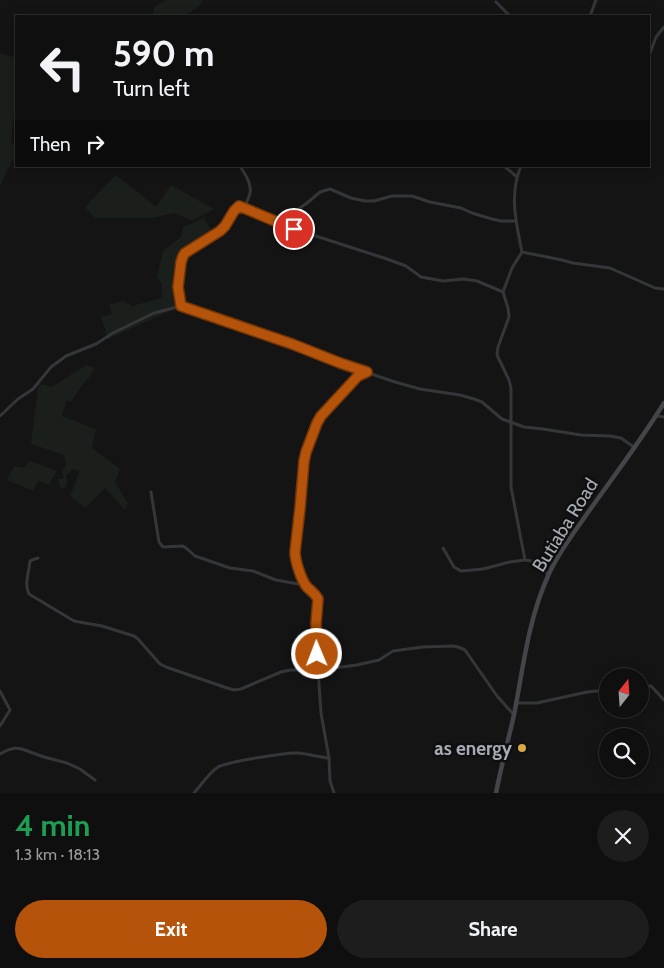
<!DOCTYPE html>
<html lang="en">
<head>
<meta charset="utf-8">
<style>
  :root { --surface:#0f0f10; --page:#1d1d1e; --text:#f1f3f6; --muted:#9b9c9f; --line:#2f2f30; --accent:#b45309 }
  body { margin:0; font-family:Cabin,sans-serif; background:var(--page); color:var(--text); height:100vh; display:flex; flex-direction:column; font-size:19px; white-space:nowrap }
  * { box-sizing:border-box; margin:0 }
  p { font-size:16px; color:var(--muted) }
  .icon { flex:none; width:28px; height:28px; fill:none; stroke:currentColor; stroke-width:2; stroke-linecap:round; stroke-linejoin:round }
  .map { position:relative; height:793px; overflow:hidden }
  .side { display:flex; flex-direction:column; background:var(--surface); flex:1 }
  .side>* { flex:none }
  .hud { position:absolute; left:15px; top:15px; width:635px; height:152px; border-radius:0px; box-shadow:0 2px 12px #0003,0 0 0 1px var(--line); background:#0f0f10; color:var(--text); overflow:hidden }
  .needle { width:32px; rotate:17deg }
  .fabs { position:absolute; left:599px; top:668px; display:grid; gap:10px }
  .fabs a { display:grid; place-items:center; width:50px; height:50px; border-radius:50%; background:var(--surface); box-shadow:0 2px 12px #0003,0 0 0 1px var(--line); font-size:25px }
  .pin { position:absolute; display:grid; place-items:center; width:42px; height:42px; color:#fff; margin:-21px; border:2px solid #fff; border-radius:50%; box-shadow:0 1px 5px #0007 }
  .me { position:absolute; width:55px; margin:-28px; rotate:359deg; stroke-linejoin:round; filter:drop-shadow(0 0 4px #0008) }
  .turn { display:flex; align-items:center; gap:18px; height:105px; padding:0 15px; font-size:22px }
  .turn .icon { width:65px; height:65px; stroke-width:2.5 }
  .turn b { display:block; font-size:35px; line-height:42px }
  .then { display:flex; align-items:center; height:48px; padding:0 15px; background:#0003; gap:10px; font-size:19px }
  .round { display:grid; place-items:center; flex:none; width:52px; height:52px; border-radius:26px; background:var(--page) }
  .headline { display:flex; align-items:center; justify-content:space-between; height:85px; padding:0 15px }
  h1 { font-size:30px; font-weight:800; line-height:38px; color:#1e9e55 }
  .primary-button { display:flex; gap:10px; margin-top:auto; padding:10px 15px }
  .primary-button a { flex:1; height:58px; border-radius:30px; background:var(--accent); color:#fff; font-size:20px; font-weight:800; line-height:58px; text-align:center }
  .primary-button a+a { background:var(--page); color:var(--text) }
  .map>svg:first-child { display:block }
  .green { fill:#1a1f1b }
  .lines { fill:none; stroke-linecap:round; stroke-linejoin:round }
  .street { stroke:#35363a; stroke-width:3 }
  .secondary { stroke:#434549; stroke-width:4.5 }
  .route-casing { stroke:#753606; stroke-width:12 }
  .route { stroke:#b45309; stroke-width:9 }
  .poi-dot { fill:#dba846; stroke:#0f0f10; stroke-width:2 }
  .labels { text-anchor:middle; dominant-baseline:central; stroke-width:5; stroke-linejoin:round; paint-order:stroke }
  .street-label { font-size:19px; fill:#a7abb4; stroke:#0f0f10 }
  .poi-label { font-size:19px; font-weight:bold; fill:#a7abb4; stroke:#0f0f10; text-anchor:end }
</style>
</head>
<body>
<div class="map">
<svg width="664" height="793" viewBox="0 0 664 793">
  <rect width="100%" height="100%" fill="#141415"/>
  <g class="green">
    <path d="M167,0H203L199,6L184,16H153L154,7Z"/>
    <path d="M0,53L16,58V110L14,111L11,143L16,146V153L0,186Z"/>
    <path d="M116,175L156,207L171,185L214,209L192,221L175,213L152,218H95L85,207Z"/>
    <path d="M204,218L216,239L206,245L189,251L182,259L178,282L181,306L108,339L101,317L112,314L109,305L123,301L132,306L161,298L162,284L157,277L163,251L181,237L183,227Z"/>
    <path d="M86,365L95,368L90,376L79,389L71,402L67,400L62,416L96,429L92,448L120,469L115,482L128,504L125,510L105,488L85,508L70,496L80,471L73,469L66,475L67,486L61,489L58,479H64L62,472L66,465L64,455L31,444L38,388L42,384L52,387Z"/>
    <path d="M30,461L57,471L49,484L38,481L33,491L7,480L14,466L24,468Z"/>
  </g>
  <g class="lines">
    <g class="street">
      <path d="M496,2L510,16"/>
      <path d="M590,16L596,0"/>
      <path d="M649,56L656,37L664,27"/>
      <path d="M504,166L517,177"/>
      <path d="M521,166C509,194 516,223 522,252L512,268L503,292L508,308L509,317L498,347L497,355L509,380L511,388V487L525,560C537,561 540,566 548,575"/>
      <path d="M244,208L294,229L387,259L406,266L421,277L443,281L463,279L477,281L503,292"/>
      <path d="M294,229L300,208L307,203L320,192L330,189L351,198L365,201H374L392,196H412L430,202L461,208L472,213L492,219L501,221H516"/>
      <path d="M522,252L562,260L573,263L610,268L655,288L664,289"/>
      <path d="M181,306C180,300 179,295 178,290C176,280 180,261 185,253C196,246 214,237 222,228C229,222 233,213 239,206L244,208C246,203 249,198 250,193C252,184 245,174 240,166"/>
      <path d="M0,416L18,399L33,389L51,367L66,356L96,344L113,333L154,313L181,306L292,344L339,363L395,382L420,389L460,395L474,399L482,402L502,419L524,427L543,429L581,435L610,436L621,438L635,448"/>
      <path d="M657,416L664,417"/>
      <path d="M151,492L159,542L163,547L183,546L186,548L195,556L230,568L253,571L276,580L304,585"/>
      <path d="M443,548L454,567L461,571L483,569L510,562L525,560"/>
      <path d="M38,558L32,560L30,561C29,572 24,585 29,594L74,621L102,626L134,636L138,639L160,664L166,667L227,688L234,690L241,689L281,672L290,670H318L357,665L379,660L393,651L423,647L453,646L458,647L465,650L497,696L514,715"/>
      <path d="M640,687L651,686L664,700"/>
      <path d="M0,691L10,710L0,726"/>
      <path d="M516,703H537L587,692L608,690"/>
      <path d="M0,754L8,750L15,748L22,749L44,757L67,763L80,769L95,780"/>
      <path d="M194,793C201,785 209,773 218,767C227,762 287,752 298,753C308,754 319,757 329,758"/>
      <path d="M334,793L330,781L329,758L321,713L318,670L316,623L318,599L314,593L305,585L295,559V551L300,508L304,461L306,452L317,423L321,416L358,376L366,372"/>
    </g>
    <path class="secondary" d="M496,793C501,767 508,741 514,715C523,669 528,620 548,576C556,557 570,538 582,521C609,482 639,444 664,403"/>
  </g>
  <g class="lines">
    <g class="route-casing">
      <path id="route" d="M294,229L239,206L234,211L225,226L220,231L185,253L183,256L181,262L178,287L181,306L292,344L340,363L367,372L358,376L321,416L317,423L306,452L304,461L300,508L295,552C295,560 301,580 307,587C311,591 315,593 318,599L316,623L317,654"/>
    </g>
    <use href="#route" class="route"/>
  </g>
  <circle class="poi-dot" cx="522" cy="748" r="5"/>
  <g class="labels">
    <g class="street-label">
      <text transform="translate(565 525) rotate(-58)">Butiaba Road</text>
    </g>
    <g class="poi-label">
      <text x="512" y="748">as energy</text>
    </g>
  </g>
</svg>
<div class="fabs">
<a><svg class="needle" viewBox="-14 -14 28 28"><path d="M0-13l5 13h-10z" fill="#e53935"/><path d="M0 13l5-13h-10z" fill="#9b9c9f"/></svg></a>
<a><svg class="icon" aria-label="search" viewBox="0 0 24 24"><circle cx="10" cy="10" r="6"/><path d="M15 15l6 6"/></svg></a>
</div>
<div class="pin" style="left:294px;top:229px;background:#d93025"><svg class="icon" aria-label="arrive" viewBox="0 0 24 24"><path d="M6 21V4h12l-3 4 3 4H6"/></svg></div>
<svg class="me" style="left:317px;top:654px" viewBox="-20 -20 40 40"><circle r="17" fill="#b45309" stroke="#fff" stroke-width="3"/><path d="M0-11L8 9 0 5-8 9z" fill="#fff"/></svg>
<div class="hud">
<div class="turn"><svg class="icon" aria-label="left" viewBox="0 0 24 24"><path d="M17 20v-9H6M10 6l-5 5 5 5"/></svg><div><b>590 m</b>Turn left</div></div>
<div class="then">Then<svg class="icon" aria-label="right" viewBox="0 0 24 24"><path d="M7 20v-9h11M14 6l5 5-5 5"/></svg></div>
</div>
</div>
<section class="side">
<div class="headline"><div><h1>4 min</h1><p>1.3 km · 18:13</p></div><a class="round"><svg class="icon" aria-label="close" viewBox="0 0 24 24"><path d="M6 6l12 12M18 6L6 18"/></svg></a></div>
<div class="primary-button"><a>Exit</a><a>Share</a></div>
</section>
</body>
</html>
